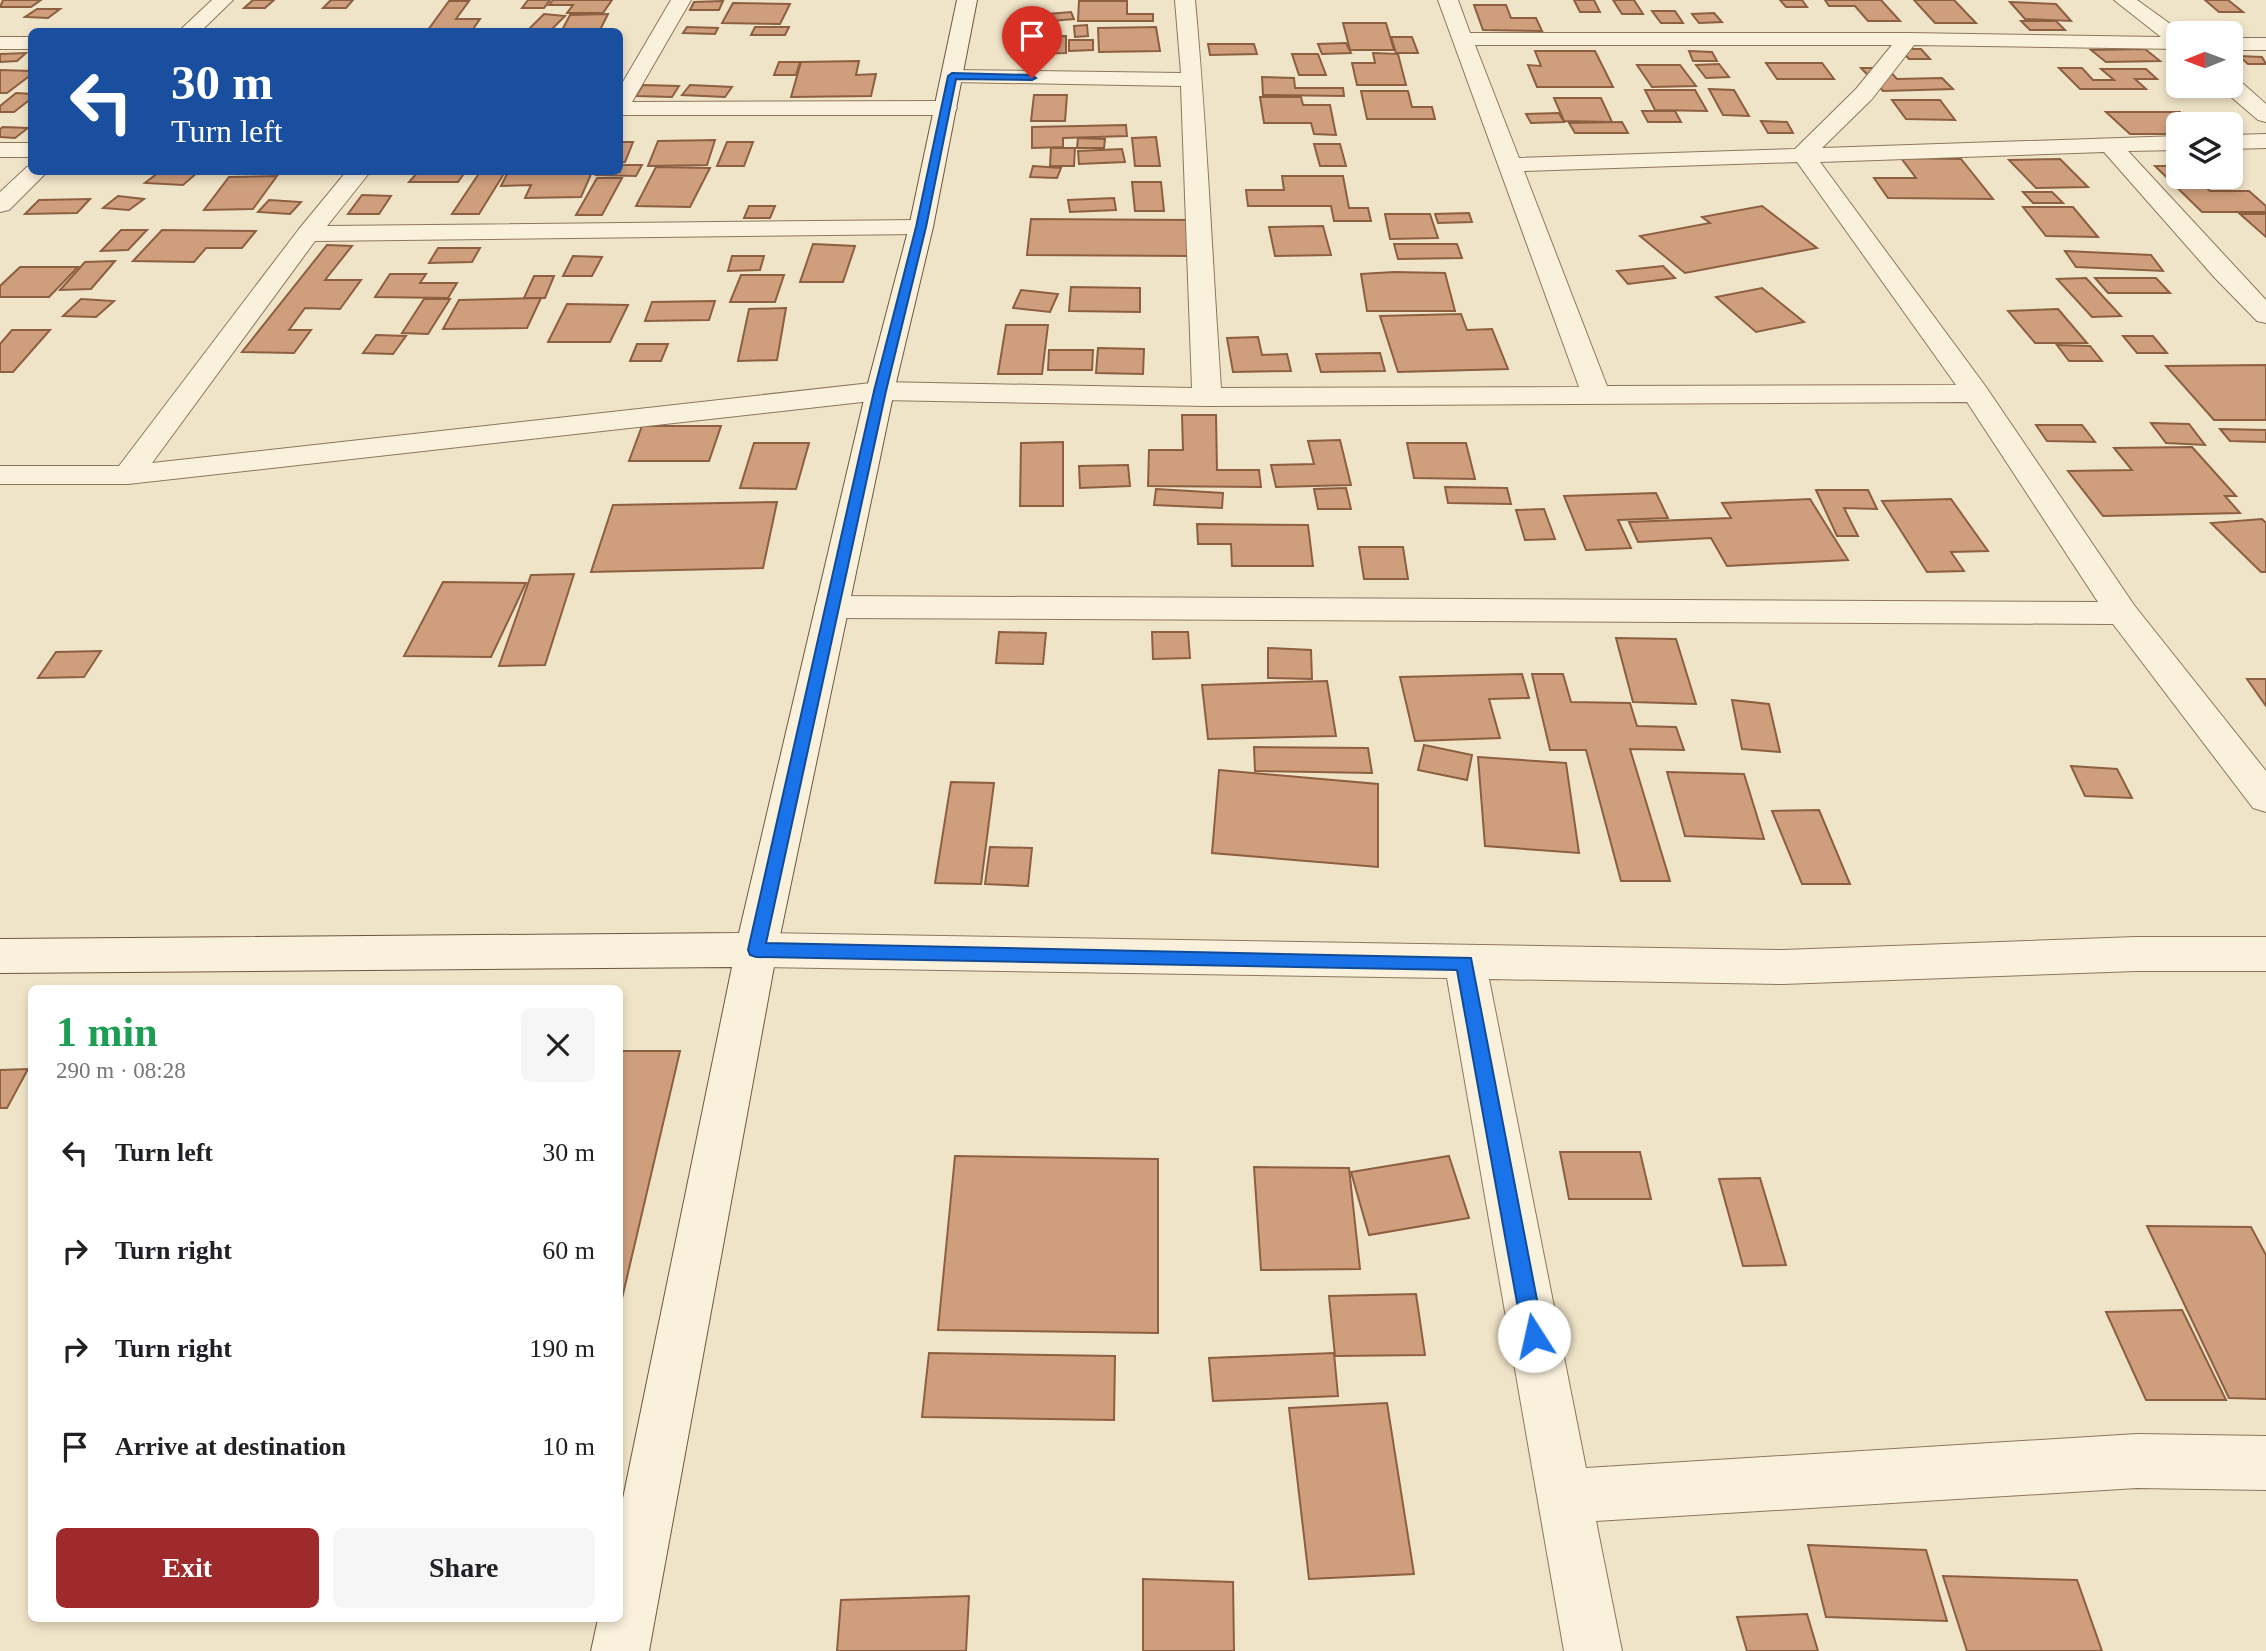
<!DOCTYPE html>
<html lang="en">
<head>
<meta charset="utf-8">
<style>
  :root { --surface:#fff; --page:#f6f6f6; --text:#202124; --muted:#757577; --accent:#9e2a2b }
  body { margin:0; font-family:Georgia,serif; background:var(--page); color:var(--text); height:100vh; display:flex; flex-direction:column; font-size:26px; white-space:nowrap }
  * { box-sizing:border-box; margin:0 }
  p { font-size:23px; color:var(--muted) }
  .icon { flex:none; width:38px; height:38px; fill:none; stroke:currentColor; stroke-width:2; stroke-linecap:round; stroke-linejoin:round }
  .map { position:relative; flex:1; overflow:hidden }
  .sheet { position:absolute; left:28px; top:985px; width:595px; height:637px; display:flex; flex-direction:column; background:var(--surface); border-radius:10px; box-shadow:0 4px 10px #0003 }
  .sheet>* { flex:none }
  .hud { position:absolute; left:28px; top:28px; width:595px; height:147px; border-radius:10px; box-shadow:0 4px 10px #0003; background:#1a4fa0; color:#fff; overflow:hidden }
  .needle { width:46px; rotate:269deg }
  .tools { position:absolute; left:2166px; top:21px; display:grid; gap:14px }
  .tools a { display:grid; place-items:center; width:77px; height:77px; border-radius:10px; background:var(--surface); box-shadow:0 4px 10px #0003; font-size:35px }
  .pin { position:absolute; display:grid; place-items:center; width:60px; height:60px; color:#fff; margin:-72px -30px; border-radius:50% 50% 50% 0; rotate:-45deg; box-shadow:0 0 7px #0007 }
  .pin .icon { rotate:45deg }
  .me { position:absolute; width:77px; margin:-38px; rotate:350deg; stroke-linejoin:round; filter:drop-shadow(0 0 5px #0008) }
  .turn { display:flex; align-items:center; gap:24px; height:147px; padding:0 28px; font-size:32px }
  .turn .icon { width:91px; height:91px; stroke-width:2.5 }
  .turn b { display:block; font-size:49px; line-height:60px }
  .round { display:grid; place-items:center; flex:none; width:74px; height:74px; border-radius:10px; background:var(--page) }
  .summary { display:flex; align-items:center; justify-content:space-between; height:119px; padding:0 28px }
  h1 { font-size:42px; font-weight:700; line-height:52px; color:#1e9e55 }
  .cta { display:flex; gap:14px; margin-top:auto; padding:14px 28px }
  .cta a { flex:1; height:80px; border-radius:10px; background:var(--accent); color:#fff; font-size:28px; font-weight:700; line-height:80px; text-align:center }
  .cta a+a { background:var(--page); color:var(--text) }
  ul { padding:0; list-style:none }
  li { display:flex; align-items:center; gap:21px; height:98px; padding:0 28px }
  li div { flex:1 }
  li b { display:block; font-size:26px }
  li em { font-style:normal }
  .map>svg:first-child { display:block }
  .building { fill:#cf9f7d; stroke:#8d5f41; stroke-width:2 }
  .lines { fill:none; stroke-linecap:round; stroke-linejoin:round }
  .street-casing { stroke:#8d765c; stroke-width:2 }
  .secondary-casing { stroke:#6f573f; stroke-width:2 }
  .street { fill:#faf1dc; fill-rule:evenodd }
  .secondary { fill:#faf1dc; fill-rule:evenodd }
  .route { fill:#1a73e8; stroke:#114b97; stroke-width:2 }
</style>
</head>
<body>
<div class="map">
<svg width="2266" height="1651" viewBox="0 0 2266 1651">
  <rect width="100%" height="100%" fill="#f0e4c8"/>
  <g class="building">
    <path d="M3,0H41L31,7H0Z"/>
    <path d="M253,0H274L265,8H244Z"/>
    <path d="M331,0H353L346,8H323Z"/>
    <path d="M528,0H550L544,8H522Z"/>
    <path d="M553,0H612L603,13H567L573,5H549Z"/>
    <path d="M1574,0H1594L1600,12H1580Z"/>
    <path d="M1613,0H1634L1643,14H1622Z"/>
    <path d="M1780,0H1802L1807,7H1786Z"/>
    <path d="M1825,0H1881L1900,21H1868L1855,6H1829Z"/>
    <path d="M1914,0H1954L1976,23H1935Z"/>
    <path d="M2205,0H2228L2243,12H2219Z"/>
    <path d="M449,1H469L456,19H480L473,29L428,30Z"/>
    <path d="M723,1L719,10H690L694,2Z"/>
    <path d="M1079,1H1127V14H1153V21H1078Z"/>
    <path d="M2010,2L2056,4L2071,21L2025,19Z"/>
    <path d="M733,3L790,4L780,24L722,23Z"/>
    <path d="M1474,5H1506L1511,18H1536L1542,31L1483,30Z"/>
    <path d="M37,9H60L48,18L25,17Z"/>
    <path d="M1652,11H1675L1683,23H1661Z"/>
    <path d="M1071,12L1074,19L1051,21L1048,14Z"/>
    <path d="M1714,13L1722,22L1699,23L1692,14Z"/>
    <path d="M544,14L565,16L549,32H526Z"/>
    <path d="M608,14L599,32H561L570,15Z"/>
    <path d="M2021,21H2056L2065,30H2030Z"/>
    <path d="M1343,23H1386L1394,50H1350Z"/>
    <path d="M1087,25L1088,36L1075,37L1074,26Z"/>
    <path d="M687,27L718,28L715,34L683,33Z"/>
    <path d="M755,27H789L785,35H751Z"/>
    <path d="M1156,27L1160,51L1099,52L1098,28Z"/>
    <path d="M1066,36V53L1033,54V37Z"/>
    <path d="M1391,37H1412L1418,53H1396Z"/>
    <path d="M1069,40H1093V50L1069,51Z"/>
    <path d="M1346,43L1351,53L1322,54L1318,44Z"/>
    <path d="M1208,44H1254L1257,54L1210,55Z"/>
    <path d="M1900,49H1921L1930,59H1909Z"/>
    <path d="M2145,49L2160,61L2106,62L2091,50Z"/>
    <path d="M1535,51H1595L1613,87H1537L1528,65L1541,66Z"/>
    <path d="M1689,51L1712,52L1717,61H1693Z"/>
    <path d="M26,53L17,61L0,62V54Z"/>
    <path d="M1373,53L1398,54L1406,85H1357L1352,63H1375Z"/>
    <path d="M1292,54H1318L1326,75H1299Z"/>
    <path d="M2239,56L2262,57L2266,64H2248Z"/>
    <path d="M859,61L856,75L876,74L871,96L791,97L801,62Z"/>
    <path d="M779,62H800L796,75H774Z"/>
    <path d="M1766,63H1822L1834,79H1777Z"/>
    <path d="M1719,64L1729,77L1706,78L1696,65Z"/>
    <path d="M1637,65H1680L1696,86L1652,87Z"/>
    <path d="M1861,68H1887L1897,79L1942,78L1953,89L1883,91Z"/>
    <path d="M2059,68H2082L2093,80H2114L2101,69H2146L2157,79H2135L2146,89H2080Z"/>
    <path d="M0,70L32,71V74L7,93H0Z"/>
    <path d="M1262,77L1294,78L1295,88H1343L1344,96L1263,95Z"/>
    <path d="M643,85L679,86L672,97L636,96Z"/>
    <path d="M690,85L732,87L725,97L682,95Z"/>
    <path d="M1709,89L1734,90L1749,116L1723,115Z"/>
    <path d="M1645,90H1695L1707,111L1655,110Z"/>
    <path d="M1361,91H1408L1412,107H1432L1435,119H1367Z"/>
    <path d="M16,93L32,94V98L14,112H0V106Z"/>
    <path d="M1034,95H1067L1065,121H1031Z"/>
    <path d="M1260,97H1301L1303,105H1330L1336,135L1314,134L1311,123H1264Z"/>
    <path d="M1554,98H1601L1612,122L1564,121Z"/>
    <path d="M1892,100H1940L1955,120L1906,119Z"/>
    <path d="M1642,111H1675L1681,122H1648Z"/>
    <path d="M2106,112H2180L2193,124H2179V134H2130Z"/>
    <path d="M1559,113L1564,122L1531,123L1526,114Z"/>
    <path d="M1761,121L1787,122L1793,133H1768Z"/>
    <path d="M1622,122L1628,133H1575L1569,123Z"/>
    <path d="M1126,125L1127,136L1063,138V147L1032,148V127Z"/>
    <path d="M3,127L28,128L15,138L0,137V129Z"/>
    <path d="M1156,137L1160,166H1135L1132,138Z"/>
    <path d="M1078,138L1105,139L1104,148H1077Z"/>
    <path d="M715,140L707,165L648,166L658,141Z"/>
    <path d="M620,142H633L625,162H620Z"/>
    <path d="M727,142H753L744,166H717Z"/>
    <path d="M1314,144H1340L1346,166H1320Z"/>
    <path d="M1051,148H1075L1074,166H1050Z"/>
    <path d="M1122,149L1125,162L1079,164L1078,151Z"/>
    <path d="M1901,158L1961,159L1993,199L1888,198L1874,178H1916Z"/>
    <path d="M2060,159L2088,187L2036,188L2009,160Z"/>
    <path d="M620,165H642L636,176L596,175L598,172H620Z"/>
    <path d="M1033,166L1061,168L1057,178L1030,177Z"/>
    <path d="M2155,166H2179V177H2195L2210,191H2249L2266,206V212H2202Z"/>
    <path d="M656,167L710,168L690,207L636,206Z"/>
    <path d="M159,172H198L183,185L145,183Z"/>
    <path d="M418,172H465L458,182H409Z"/>
    <path d="M480,172H505L479,214H452Z"/>
    <path d="M508,172H592L581,197L525,198L531,185L501,186Z"/>
    <path d="M277,176L253,209L204,210L229,177Z"/>
    <path d="M1282,176H1343L1349,208H1368L1371,221H1334L1331,206H1248L1246,190H1284Z"/>
    <path d="M597,178H622L602,215H576Z"/>
    <path d="M1132,182H1161L1164,211H1135Z"/>
    <path d="M2023,192H2052L2063,203H2033Z"/>
    <path d="M362,195L391,196L379,214H348Z"/>
    <path d="M118,196L144,199L129,210L103,208Z"/>
    <path d="M1114,198L1116,210L1070,212L1068,200Z"/>
    <path d="M90,199L77,213L25,214L39,200Z"/>
    <path d="M269,200L301,202L290,214L258,212Z"/>
    <path d="M749,206H775L770,218H744Z"/>
    <path d="M1762,206L1817,248L1685,273L1640,236L1710,223L1702,217Z"/>
    <path d="M2023,207H2073L2098,237L2046,236Z"/>
    <path d="M1469,213L1472,222L1438,223L1435,214Z"/>
    <path d="M1385,214H1430L1438,238L1390,239Z"/>
    <path d="M2240,214H2266V237Z"/>
    <path d="M1031,219L1190,220L1191,256L1027,255Z"/>
    <path d="M1323,226L1331,255L1275,256L1269,227Z"/>
    <path d="M121,230H147L128,250L101,251Z"/>
    <path d="M162,230L256,231L242,248H206L194,262L133,261Z"/>
    <path d="M813,244L855,246L843,282H800Z"/>
    <path d="M1394,244H1457L1462,258L1398,259Z"/>
    <path d="M327,245L352,246L325,280H361L340,309L305,308L289,330H311L294,353L242,352Z"/>
    <path d="M438,248H480L472,262L429,263Z"/>
    <path d="M2065,251L2151,255L2163,271L2076,267Z"/>
    <path d="M573,256L602,257L592,276H563Z"/>
    <path d="M732,256H764L760,270L728,271Z"/>
    <path d="M115,261L91,289L60,290L85,262Z"/>
    <path d="M1663,266L1675,278L1628,284L1617,271Z"/>
    <path d="M20,267H78L49,297H0V286Z"/>
    <path d="M1394,272L1445,273L1455,311H1367L1361,274Z"/>
    <path d="M390,274H426L420,283H457L448,298L375,297Z"/>
    <path d="M741,275H784L775,302H730Z"/>
    <path d="M534,276H554L545,298H524Z"/>
    <path d="M2086,278L2121,316L2092,317L2057,279Z"/>
    <path d="M2095,278H2156L2170,293H2108Z"/>
    <path d="M1071,287L1140,288V312L1069,311Z"/>
    <path d="M1762,288L1804,322L1756,332L1716,297Z"/>
    <path d="M1021,290L1058,294L1050,312L1013,308Z"/>
    <path d="M541,298L527,328L443,329L459,300Z"/>
    <path d="M81,299L114,301L96,317L63,316Z"/>
    <path d="M424,299H450L428,334L402,333Z"/>
    <path d="M715,301L709,320L645,321L652,302Z"/>
    <path d="M567,304L628,305L610,342H548Z"/>
    <path d="M786,308L777,360L738,361L749,309Z"/>
    <path d="M2058,309L2087,343H2035L2008,311Z"/>
    <path d="M1461,314L1467,330L1492,329L1508,369L1398,372L1380,316Z"/>
    <path d="M1006,325H1048L1042,374H998Z"/>
    <path d="M12,330H50L13,372H0V344Z"/>
    <path d="M376,335L406,336L393,354L363,353Z"/>
    <path d="M2123,336H2153L2167,353H2137Z"/>
    <path d="M1258,337L1262,355L1287,354L1291,371L1233,372L1227,338Z"/>
    <path d="M637,344H668L661,361H630Z"/>
    <path d="M2057,345L2090,346L2102,361H2069Z"/>
    <path d="M1098,348L1144,349L1143,374L1096,373Z"/>
    <path d="M1049,350H1093L1092,370H1048Z"/>
    <path d="M1380,353L1385,371L1321,372L1316,354Z"/>
    <path d="M2266,365V420H2214L2166,366Z"/>
    <path d="M1182,415H1216L1217,470H1259L1261,487L1148,486L1149,450H1183Z"/>
    <path d="M2151,423L2189,424L2205,445L2166,443Z"/>
    <path d="M2036,425H2082L2095,442L2047,441Z"/>
    <path d="M642,426H721L709,461H629Z"/>
    <path d="M2220,429L2266,430V442L2230,441Z"/>
    <path d="M1340,440L1351,485L1276,487L1271,465L1314,464L1308,441Z"/>
    <path d="M1063,442V506H1020L1021,443Z"/>
    <path d="M754,443H809L796,489L740,488Z"/>
    <path d="M1407,443H1466L1475,479L1414,478Z"/>
    <path d="M2192,447L2236,496H2225L2240,513L2103,516L2068,471L2132,470L2114,448Z"/>
    <path d="M1128,465L1130,486L1080,488L1079,466Z"/>
    <path d="M1445,487L1507,488L1511,504L1448,503Z"/>
    <path d="M1346,488L1351,509H1318L1314,489Z"/>
    <path d="M1156,489L1223,493L1222,508L1154,505Z"/>
    <path d="M1816,490H1868L1877,509L1844,508L1858,536H1837Z"/>
    <path d="M1656,493L1668,518L1618,520L1631,548L1586,550L1564,496Z"/>
    <path d="M1810,499L1848,560L1727,566L1711,538L1638,542L1629,522L1731,518L1722,503Z"/>
    <path d="M1951,499L1988,551L1951,552L1964,571L1927,572L1882,501Z"/>
    <path d="M777,502L763,568L591,572L613,505Z"/>
    <path d="M1544,509L1555,539L1525,540L1516,510Z"/>
    <path d="M2262,519L2266,523V572H2261L2211,523Z"/>
    <path d="M1197,524L1308,525L1313,566H1232L1231,544H1198Z"/>
    <path d="M1359,547H1403L1408,579H1364Z"/>
    <path d="M574,574L545,665L499,666L531,575Z"/>
    <path d="M443,582L526,583L491,657L404,656Z"/>
    <path d="M999,632L1046,633L1043,664L996,663Z"/>
    <path d="M1152,632H1188L1190,658L1153,659Z"/>
    <path d="M1616,638L1676,639L1696,704L1633,702Z"/>
    <path d="M1268,648L1311,650L1312,679L1268,678Z"/>
    <path d="M101,651L84,677L38,678L56,652Z"/>
    <path d="M1522,674L1529,698L1489,699L1500,738L1415,741L1400,677Z"/>
    <path d="M1532,674H1563L1571,702L1630,703L1637,726L1676,727L1684,750L1630,749L1670,881H1621L1586,750H1550Z"/>
    <path d="M2247,679H2266V706Z"/>
    <path d="M1327,681L1336,736L1208,739L1202,685Z"/>
    <path d="M1732,700L1769,704L1780,752L1742,749Z"/>
    <path d="M1424,745L1472,755L1467,780L1418,770Z"/>
    <path d="M1254,747L1368,748L1372,773L1255,771Z"/>
    <path d="M1478,757L1566,763L1579,853L1485,846Z"/>
    <path d="M2071,766L2117,769L2132,798L2085,796Z"/>
    <path d="M1219,770L1378,784V867L1212,853Z"/>
    <path d="M1667,772L1744,774L1764,839L1685,836Z"/>
    <path d="M951,782L994,783L981,884L935,883Z"/>
    <path d="M1819,810L1850,884H1802L1772,811Z"/>
    <path d="M990,847L1032,848L1028,886L985,884Z"/>
    <path d="M620,1051H680L620,1307Z"/>
    <path d="M28,1069L7,1108H0V1070Z"/>
    <path d="M1560,1152H1640L1651,1199H1569Z"/>
    <path d="M955,1156L1158,1159V1333L938,1330Z"/>
    <path d="M1449,1156L1469,1218L1369,1235L1351,1172Z"/>
    <path d="M1254,1167L1349,1168L1360,1269L1261,1270Z"/>
    <path d="M1760,1178L1786,1265L1743,1266L1719,1179Z"/>
    <path d="M2147,1226L2251,1227L2266,1255V1399L2229,1398Z"/>
    <path d="M1416,1294L1425,1355L1335,1356L1329,1296Z"/>
    <path d="M2182,1310L2226,1400H2146L2106,1312Z"/>
    <path d="M929,1353L1115,1356L1114,1420L922,1417Z"/>
    <path d="M1334,1353L1338,1396L1213,1401L1209,1358Z"/>
    <path d="M1387,1403L1414,1574L1309,1579L1289,1408Z"/>
    <path d="M1808,1545L1926,1550L1947,1621L1826,1617Z"/>
    <path d="M1943,1576L2077,1580L2102,1651H1967Z"/>
    <path d="M1143,1579L1233,1582L1234,1651H1143Z"/>
    <path d="M969,1596L966,1651H837L841,1600Z"/>
    <path d="M1807,1614L1818,1651H1747L1737,1617Z"/>
  </g>
  <g class="lines">
    <g class="street-casing">
      <g id="street">
        <path d="M212,0H233L200,32H178Z"/>
        <path d="M671,0H691L632,102L946,101L954,103L957,108L954,113L946,115H620V87Z"/>
        <path d="M1175,0H1195C1207,129 1212,259 1221,388L1579,387L1438,0H1458L1470,33H1908L2161,37L2114,0H2137L2183,33H2179V49L1914,45L1872,99L1822,148L2179,136V150L2128,151L2266,300V323L2257,321L2214,277L2104,152L1820,162L1986,387L2134,605L2266,771V812L2253,808L2113,624L832,618L820,615L815,607L820,599L832,596L2098,602L1967,402L1207,406L880,400L128,484H0V466H119L299,229L346,172H370L327,226L921,220L930,222L933,227L930,232L921,234L315,241L152,463L880,382L1192,388L1181,86L952,82L945,80L941,76L945,72L952,70L1181,73ZM1475,45H1892L1856,89L1795,149L1519,158ZM1797,162L1956,385L1607,386L1524,171Z"/>
        <rect x="0" y="37" width="32" height="12"/>
        <rect x="2231" y="38" width="35" height="12"/>
        <path d="M2231,79L2239,80L2266,104V122L2258,120L2223,90L2221,86H2231Z"/>
        <path d="M2266,134V148L2231,149V135Z"/>
        <rect x="0" y="143" width="32" height="14"/>
        <path d="M32,166V172H47L9,210L0,212V192L27,167Z"/>
        <path d="M756,933L1783,950L2136,937H2266V971H2136L1783,984L1489,979L1586,1468L2137,1434L2266,1436V1490L2137,1488L1596,1521L1622,1651H1564L1447,978L756,967L741,962L735,950L741,938Z"/>
      </g>
    </g>
    <g class="secondary-casing">
      <path id="secondary" d="M957,0H977L933,227L894,391L777,950L649,1651H591L598,1619H620V1513L732,967L0,973V939L739,933L866,391L909,227Z"/>
    </g>
    <use href="#street" class="street"/>
    <use href="#secondary" class="secondary"/>
  </g>
  <path class="route" d="M952,73L1032,75L1036,78L1032,80L956,79L926,227L886,391L766,943L1471,958L1544,1336L1541,1343L1534,1346L1526,1343L1523,1336L1457,970L756,957L750,955L748,950L874,391L916,227L948,76Z"/>
</svg>
<div class="tools">
<a><svg class="needle" viewBox="-14 -14 28 28"><path d="M0-13l5 13h-10z" fill="#e53935"/><path d="M0 13l5-13h-10z" fill="#757577"/></svg></a>
<a><svg class="icon" aria-label="layers" viewBox="0 0 24 24"><path d="M12 4l9 5-9 5-9-5zM3 14l9 5 9-5"/></svg></a>
</div>
<div class="pin" style="left:1032px;top:78px;background:#d93025"><svg class="icon" aria-label="arrive" viewBox="0 0 24 24"><path d="M6 21V4h12l-3 4 3 4H6"/></svg></div>
<svg class="me" style="left:1534px;top:1336px" viewBox="-20 -20 40 40"><circle r="19" fill="#fff"/><path d="M0-13L10 11 0 6-10 11z" fill="#1a73e8"/></svg>
<div class="hud">
<div class="turn"><svg class="icon" aria-label="left" viewBox="0 0 24 24"><path d="M17 20v-9H6M10 6l-5 5 5 5"/></svg><div><b>30 m</b>Turn left</div></div>
</div>
<section class="sheet">
<div class="summary"><div><h1>1 min</h1><p>290 m · 08:28</p></div><a class="round"><svg class="icon" aria-label="close" viewBox="0 0 24 24"><path d="M6 6l12 12M18 6L6 18"/></svg></a></div>
<ul>
<li><svg class="icon" aria-label="left" viewBox="0 0 24 24"><path d="M17 20v-9H6M10 6l-5 5 5 5"/></svg><div><b>Turn left</b></div><em>30 m</em></li>
<li><svg class="icon" aria-label="right" viewBox="0 0 24 24"><path d="M7 20v-9h11M14 6l5 5-5 5"/></svg><div><b>Turn right</b></div><em>60 m</em></li>
<li><svg class="icon" aria-label="right" viewBox="0 0 24 24"><path d="M7 20v-9h11M14 6l5 5-5 5"/></svg><div><b>Turn right</b></div><em>190 m</em></li>
<li><svg class="icon" aria-label="arrive" viewBox="0 0 24 24"><path d="M6 21V4h12l-3 4 3 4H6"/></svg><div><b>Arrive at destination</b></div><em>10 m</em></li>
</ul>
<div class="cta"><a>Exit</a><a>Share</a></div>
</section>
</div>
</body>
</html>
